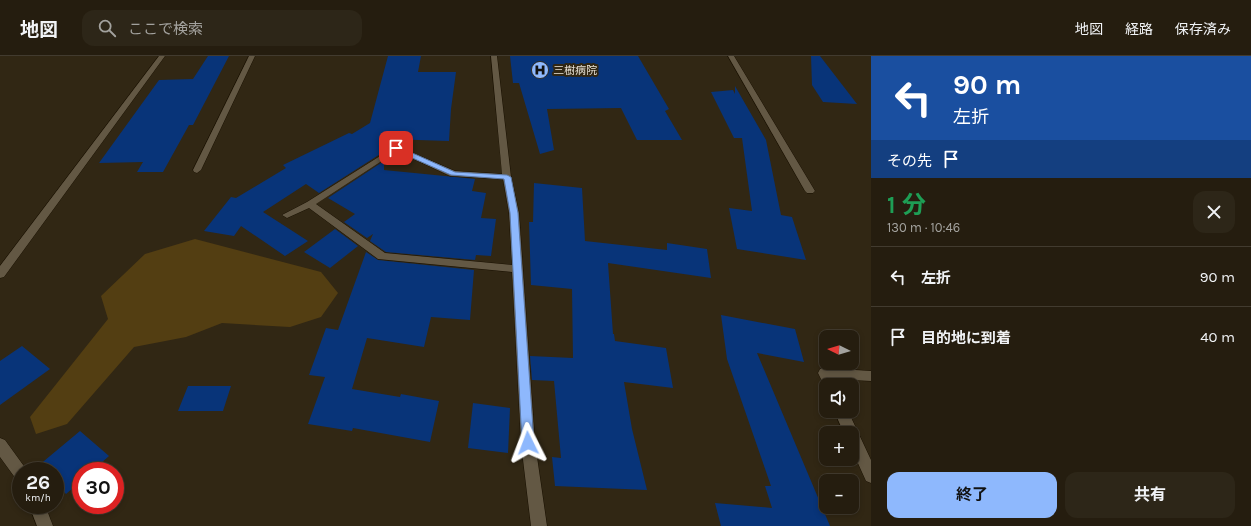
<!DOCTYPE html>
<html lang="ja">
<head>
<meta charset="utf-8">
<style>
  :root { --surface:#251d0f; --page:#2d2618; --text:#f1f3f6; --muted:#a3a29e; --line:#423b2f; --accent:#8eb8fd }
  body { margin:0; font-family:Karla,"Noto Sans JP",sans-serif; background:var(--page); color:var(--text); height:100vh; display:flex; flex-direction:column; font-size:15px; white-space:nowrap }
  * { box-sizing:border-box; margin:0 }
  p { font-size:13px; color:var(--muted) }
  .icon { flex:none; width:22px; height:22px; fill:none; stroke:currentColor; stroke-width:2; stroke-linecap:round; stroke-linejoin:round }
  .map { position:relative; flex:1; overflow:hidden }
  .panel { display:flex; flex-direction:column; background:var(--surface); width:380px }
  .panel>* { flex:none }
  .guide { background:#1a4fa0; color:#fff; overflow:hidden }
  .needle { width:26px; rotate:275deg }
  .fabs { position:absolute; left:819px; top:274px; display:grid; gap:8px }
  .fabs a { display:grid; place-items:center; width:40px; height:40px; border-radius:8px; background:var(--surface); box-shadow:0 2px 6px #0003,0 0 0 1px var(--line); font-size:20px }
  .speed { position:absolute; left:12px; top:406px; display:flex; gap:8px; font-size:20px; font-weight:700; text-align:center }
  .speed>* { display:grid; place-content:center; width:52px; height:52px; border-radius:50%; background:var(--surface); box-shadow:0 2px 6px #0003,0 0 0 1px var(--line); line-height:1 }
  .speed small { font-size:10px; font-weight:400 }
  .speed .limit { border:6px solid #d22; background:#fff; color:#111 }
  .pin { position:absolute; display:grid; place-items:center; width:34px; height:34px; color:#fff; margin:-17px; border-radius:8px; box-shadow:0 2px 6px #0006 }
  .me { position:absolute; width:44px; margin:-22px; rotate:357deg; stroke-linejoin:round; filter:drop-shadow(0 0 3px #0008) }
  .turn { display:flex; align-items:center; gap:14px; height:84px; padding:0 16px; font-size:18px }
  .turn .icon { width:52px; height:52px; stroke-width:2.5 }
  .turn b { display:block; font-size:28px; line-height:34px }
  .then { display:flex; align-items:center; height:38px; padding:0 16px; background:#0003; gap:8px; font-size:15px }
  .round { display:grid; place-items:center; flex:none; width:42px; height:42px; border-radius:12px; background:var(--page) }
  .head { display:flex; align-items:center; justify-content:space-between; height:68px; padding:0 16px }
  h1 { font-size:24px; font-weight:700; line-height:30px; color:#1e9e55 }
  .primary-button { display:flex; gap:8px; margin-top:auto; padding:8px 16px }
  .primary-button a { flex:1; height:46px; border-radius:12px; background:var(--accent); color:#111; font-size:16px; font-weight:700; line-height:46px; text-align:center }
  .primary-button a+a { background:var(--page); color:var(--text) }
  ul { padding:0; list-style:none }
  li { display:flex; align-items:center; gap:12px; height:60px; padding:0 16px; border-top:1px solid var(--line) }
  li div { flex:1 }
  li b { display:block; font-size:15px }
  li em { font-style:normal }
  header { display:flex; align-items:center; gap:24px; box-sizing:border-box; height:56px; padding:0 20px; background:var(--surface); border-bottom:1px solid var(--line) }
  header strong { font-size:19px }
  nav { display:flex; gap:22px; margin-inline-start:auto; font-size:14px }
  .search { width:280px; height:36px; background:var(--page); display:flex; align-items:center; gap:10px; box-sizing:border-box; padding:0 14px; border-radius:12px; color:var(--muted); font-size:15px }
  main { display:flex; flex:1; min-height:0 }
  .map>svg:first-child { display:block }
  .green { fill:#533e12 }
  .building { fill:#083479 }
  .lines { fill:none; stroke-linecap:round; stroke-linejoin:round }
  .minor-casing { stroke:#191001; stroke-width:1 }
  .minor { fill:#635844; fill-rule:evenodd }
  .route { fill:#8eb8fd; stroke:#5c78a4 }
  .labels { text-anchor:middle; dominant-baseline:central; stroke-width:4; stroke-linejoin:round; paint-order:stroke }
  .far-poi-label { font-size:11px; fill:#e8e2d6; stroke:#312714; text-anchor:start }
</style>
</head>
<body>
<header>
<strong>地図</strong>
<div class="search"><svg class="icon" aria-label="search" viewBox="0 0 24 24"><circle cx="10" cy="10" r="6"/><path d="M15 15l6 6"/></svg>ここで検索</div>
<nav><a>地図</a><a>経路</a><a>保存済み</a></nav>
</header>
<main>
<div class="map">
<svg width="871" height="470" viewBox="0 0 871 470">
  <rect width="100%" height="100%" fill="#312714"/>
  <path class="green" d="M195,183L321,216L338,237L321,261L290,271L222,267L186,281L134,291L67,368L36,378L30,361L108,263L101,240L145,198Z"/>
  <g class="building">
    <path d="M208,0H229L193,69H189L163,116H137L143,106L99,107L159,24L193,23Z"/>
    <path d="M388,0H421L418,16H456L451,53L449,85L386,83L385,95L319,137L306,128L263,156L308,185L285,200L241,170L234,180L204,175L231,141L236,142L286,112L283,109L349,77L352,78L370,67Z"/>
    <path d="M510,0H638L669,53L665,55L682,84H637L621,52L547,53L554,94L540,98L519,27H513Z"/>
    <path d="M811,0H820L857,48L823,46L812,29Z"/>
    <path d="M735,30L766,84L781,159L792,161L806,204L737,193L729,152L752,155L742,82H734L711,36L733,34L735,38Z"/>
    <path d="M384,105V114L475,123L472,135L486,137L481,162L496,163L491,200L476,199L475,204L386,196L370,185L373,178L367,182L344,166L355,158L328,142Z"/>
    <path d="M534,127L582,132L585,185L667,194V187L707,193L711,222L608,207L613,278H614L615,285L666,292L673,332L624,326L632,373L647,434L555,430L552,401L561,402L554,325L532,324L530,300L573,302L572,233L531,229L529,166H533Z"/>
    <path d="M335,173L358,190L330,212L304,196Z"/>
    <path d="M366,196L378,204L474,214L470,264L431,261L424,291L367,282L352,333L400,341L401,338L439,345L430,386L353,372L352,375L308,368L325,321L309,319L326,272L338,274Z"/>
    <path d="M721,259L795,273L804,306L757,297L830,470H721L715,447L772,452L765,430H771L727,303Z"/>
    <path d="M22,290L50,313L0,349V305Z"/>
    <path d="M188,330H231L223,355H178Z"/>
    <path d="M473,347L510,352L508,397L468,392Z"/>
    <path d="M80,375L109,400L92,415H81V425L66,438L55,426V415H44L38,410Z"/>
  </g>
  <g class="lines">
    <g class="minor-casing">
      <g id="minor">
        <path d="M159,0H165L4,221L0,222V210Z"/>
        <path d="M249,0H255L201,114L197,117L194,116L193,114Z"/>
        <path d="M491,0H497L511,121L519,157L535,387L547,470H531L521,387L512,216L378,203L309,152L287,162L282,159L307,146L396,90L455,115L502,118ZM397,95L450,120L503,123L509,157L512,209L385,197L316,148Z"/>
        <path d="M728,0H734L815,135L813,137H807L805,135Z"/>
        <path d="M824,312L871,315V325L833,323L835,329H826V333L818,317L820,313Z"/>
        <path d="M834,355H848L871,404V427L866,425L852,394V377H844Z"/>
        <path d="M0,382L5,384L26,413L27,415H21V425L16,423L0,401Z"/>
        <path d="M29,449H45L53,470H37Z"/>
      </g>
    </g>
    <use href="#minor" class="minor"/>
  </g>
  <path class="route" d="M394,91H399L455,116L507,119L511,121L518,157L534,387L532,391L528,392L524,391L522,387L510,157L504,123L451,119L394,94Z"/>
  <defs>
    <g id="hospital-disc" transform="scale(0.9)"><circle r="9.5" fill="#8eb8fd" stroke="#312714"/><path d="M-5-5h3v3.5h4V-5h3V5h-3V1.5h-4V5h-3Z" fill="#111"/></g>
  </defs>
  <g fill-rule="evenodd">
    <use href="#hospital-disc" x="540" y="14"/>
  </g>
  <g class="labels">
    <g class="far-poi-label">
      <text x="553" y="14">三樹病院</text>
    </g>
  </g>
</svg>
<div class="fabs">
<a><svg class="needle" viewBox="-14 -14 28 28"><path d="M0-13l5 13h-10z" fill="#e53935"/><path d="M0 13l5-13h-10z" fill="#a3a29e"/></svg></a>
<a><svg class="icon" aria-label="sound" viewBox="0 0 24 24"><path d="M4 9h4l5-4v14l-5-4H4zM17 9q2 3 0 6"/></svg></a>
<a>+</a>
<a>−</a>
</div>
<div class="speed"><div>26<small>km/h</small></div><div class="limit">30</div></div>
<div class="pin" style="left:396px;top:92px;background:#d93025"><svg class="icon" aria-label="arrive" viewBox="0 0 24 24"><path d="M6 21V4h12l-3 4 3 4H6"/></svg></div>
<svg class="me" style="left:528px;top:387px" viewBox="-20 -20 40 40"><path d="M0-17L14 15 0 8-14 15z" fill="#8eb8fd" stroke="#fff" stroke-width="4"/></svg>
</div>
<section class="panel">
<div class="guide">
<div class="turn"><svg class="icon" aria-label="left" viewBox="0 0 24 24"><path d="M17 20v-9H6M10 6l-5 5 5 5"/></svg><div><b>90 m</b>左折</div></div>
<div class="then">その先<svg class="icon" aria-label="arrive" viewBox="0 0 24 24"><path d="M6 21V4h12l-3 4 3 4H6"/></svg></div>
</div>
<div class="head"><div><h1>1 分</h1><p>130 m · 10:46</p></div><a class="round"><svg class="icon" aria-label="close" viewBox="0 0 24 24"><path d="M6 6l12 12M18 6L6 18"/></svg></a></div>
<ul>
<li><svg class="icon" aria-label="left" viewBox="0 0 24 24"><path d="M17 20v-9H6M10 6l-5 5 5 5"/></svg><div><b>左折</b></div><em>90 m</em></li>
<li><svg class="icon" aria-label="arrive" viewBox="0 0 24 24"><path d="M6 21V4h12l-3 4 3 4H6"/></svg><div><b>目的地に到着</b></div><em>40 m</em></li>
</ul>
<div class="primary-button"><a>終了</a><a>共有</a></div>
</section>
</main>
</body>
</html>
